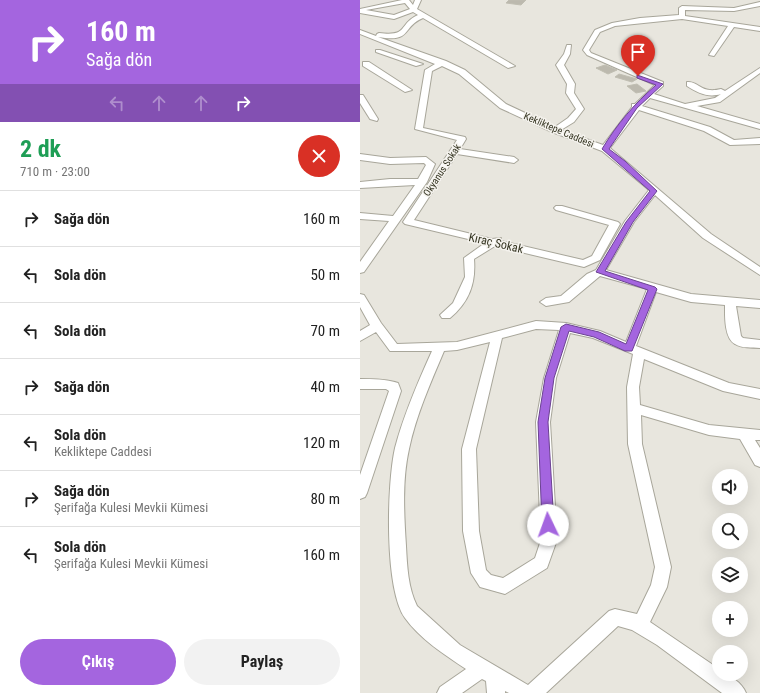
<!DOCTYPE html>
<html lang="tr">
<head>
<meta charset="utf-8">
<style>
  :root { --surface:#fff; --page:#f2f2f2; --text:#222; --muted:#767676; --line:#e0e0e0; --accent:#a465df }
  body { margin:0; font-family:"Roboto Condensed",sans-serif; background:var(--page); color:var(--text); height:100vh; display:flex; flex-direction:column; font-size:15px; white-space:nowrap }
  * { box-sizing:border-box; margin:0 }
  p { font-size:13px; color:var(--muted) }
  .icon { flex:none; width:22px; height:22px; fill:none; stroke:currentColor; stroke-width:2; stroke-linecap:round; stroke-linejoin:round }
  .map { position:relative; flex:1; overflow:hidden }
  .sheet { display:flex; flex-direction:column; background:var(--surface); width:360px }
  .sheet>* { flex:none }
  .top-card { background:#a465df; color:#fff; overflow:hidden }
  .controls { position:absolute; left:352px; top:469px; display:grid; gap:8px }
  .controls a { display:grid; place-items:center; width:36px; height:36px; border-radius:50%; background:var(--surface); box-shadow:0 4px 16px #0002; font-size:20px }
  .pin { position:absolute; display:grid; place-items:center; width:34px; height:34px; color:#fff; margin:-41px -17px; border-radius:50% 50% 50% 0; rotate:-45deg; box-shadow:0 0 4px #0007 }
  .pin .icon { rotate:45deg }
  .me { position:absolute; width:44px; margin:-22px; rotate:357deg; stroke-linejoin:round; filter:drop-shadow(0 0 3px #0008) }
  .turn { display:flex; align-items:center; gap:14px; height:84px; padding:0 20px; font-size:18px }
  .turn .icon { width:52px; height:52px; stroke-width:2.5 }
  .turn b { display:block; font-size:28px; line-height:34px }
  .lanes { display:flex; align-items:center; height:38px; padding:0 20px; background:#0003; justify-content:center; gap:20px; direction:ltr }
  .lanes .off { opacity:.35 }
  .round { display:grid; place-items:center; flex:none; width:42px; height:42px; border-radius:21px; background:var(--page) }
  .overview { display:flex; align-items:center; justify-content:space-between; height:68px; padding:0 20px }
  h1 { font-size:24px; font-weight:700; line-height:30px; color:#1e9e55 }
  .action { display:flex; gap:8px; margin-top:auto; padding:8px 20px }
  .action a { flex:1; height:46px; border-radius:24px; background:var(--accent); color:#fff; font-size:16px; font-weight:700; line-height:46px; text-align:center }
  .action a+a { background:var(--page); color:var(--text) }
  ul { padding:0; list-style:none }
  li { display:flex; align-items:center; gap:12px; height:56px; padding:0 20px; border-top:1px solid var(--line) }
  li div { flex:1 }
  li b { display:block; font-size:15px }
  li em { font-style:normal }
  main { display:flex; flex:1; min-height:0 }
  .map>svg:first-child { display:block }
  .building { fill:#bcb9ae; stroke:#c0beb2 }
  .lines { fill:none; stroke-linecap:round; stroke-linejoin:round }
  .minor-casing { stroke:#a8a69a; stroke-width:2 }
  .minor { fill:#fff; fill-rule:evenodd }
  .route { fill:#a465df; stroke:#6b4291 }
  .labels { text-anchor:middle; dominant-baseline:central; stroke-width:3; stroke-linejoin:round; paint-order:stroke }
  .far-street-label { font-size:10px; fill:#353522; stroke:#f5f3ee }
  .street-label { font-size:12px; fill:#353522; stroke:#f5f3ee }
</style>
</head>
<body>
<main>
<section class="sheet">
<div class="top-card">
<div class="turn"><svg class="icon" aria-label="right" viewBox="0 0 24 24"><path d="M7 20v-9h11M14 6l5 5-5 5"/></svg><div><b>160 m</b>Sağa dön</div></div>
<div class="lanes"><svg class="icon off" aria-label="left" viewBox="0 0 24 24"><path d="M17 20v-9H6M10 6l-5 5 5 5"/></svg><svg class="icon off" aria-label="ahead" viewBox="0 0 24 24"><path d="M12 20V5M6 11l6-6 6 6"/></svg><svg class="icon off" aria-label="ahead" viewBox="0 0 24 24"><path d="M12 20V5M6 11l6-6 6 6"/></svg><svg class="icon" aria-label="right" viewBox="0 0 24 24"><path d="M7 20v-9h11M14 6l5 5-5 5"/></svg></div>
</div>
<div class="overview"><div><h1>2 dk</h1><p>710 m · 23:00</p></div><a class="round" style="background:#d93025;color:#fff"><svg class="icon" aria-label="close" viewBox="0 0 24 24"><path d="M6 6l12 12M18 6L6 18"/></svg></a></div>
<ul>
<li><svg class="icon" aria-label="right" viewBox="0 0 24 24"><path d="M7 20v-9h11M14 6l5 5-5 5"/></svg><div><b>Sağa dön</b></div><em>160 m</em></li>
<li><svg class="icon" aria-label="left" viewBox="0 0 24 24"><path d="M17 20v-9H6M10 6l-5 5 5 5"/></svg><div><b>Sola dön</b></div><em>50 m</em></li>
<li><svg class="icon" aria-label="left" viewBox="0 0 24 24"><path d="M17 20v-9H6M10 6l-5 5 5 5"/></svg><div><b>Sola dön</b></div><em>70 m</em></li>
<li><svg class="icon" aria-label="right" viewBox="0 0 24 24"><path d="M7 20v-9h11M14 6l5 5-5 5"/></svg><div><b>Sağa dön</b></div><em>40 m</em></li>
<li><svg class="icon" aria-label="left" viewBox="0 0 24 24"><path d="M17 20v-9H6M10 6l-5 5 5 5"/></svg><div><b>Sola dön</b><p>Kekliktepe Caddesi</p></div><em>120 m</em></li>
<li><svg class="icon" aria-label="right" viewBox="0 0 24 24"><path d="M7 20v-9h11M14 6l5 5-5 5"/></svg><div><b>Sağa dön</b><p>Şerifağa Kulesi Mevkii Kümesi</p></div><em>80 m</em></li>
<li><svg class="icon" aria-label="left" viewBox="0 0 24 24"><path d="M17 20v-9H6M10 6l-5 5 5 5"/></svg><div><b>Sola dön</b><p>Şerifağa Kulesi Mevkii Kümesi</p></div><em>160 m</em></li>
</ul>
<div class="action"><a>Çıkış</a><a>Paylaş</a></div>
</section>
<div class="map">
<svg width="400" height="693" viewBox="0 0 400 693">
  <rect width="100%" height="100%" fill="#e8e6de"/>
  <g class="building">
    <path d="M149,0H166L161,5L146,3Z"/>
    <path d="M245,65L257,70L248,74L236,68Z"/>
    <path d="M259,74L277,79L272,82L255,77Z"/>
    <path d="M277,84L286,91L276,93L267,86Z"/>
  </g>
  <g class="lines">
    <g class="minor-casing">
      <g id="minor">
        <path d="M42,0H49L53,5L55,0H61L57,9L155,66L148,68L63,18C41,27 53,43 18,37L86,61L105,70L146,104L195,127L208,118L216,109L206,93L207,84L196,65L204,54L207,45H211L210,54L204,65L215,84L214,93L224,109L214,122L201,130L243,145L272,107V104H275L295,85L227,55L223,50L235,30L252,23L280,18L319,15V8L322,6L374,8L400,2V6L374,11L325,10V16L400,27V31L374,27L354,56L349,55L368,26L322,19L255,26L240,32L229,50L231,53L303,82V86L294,94L325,104L355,98L361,94C348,98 338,93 327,86V82C339,81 340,94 361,89L365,91L400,68V73L360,102L337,106L400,124V129L290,98L282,106L350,127L374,140L400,138V144L370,145L344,131L279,110L250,148L351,234L400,267V275L343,238L295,195L274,222L246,270L331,294L400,300V308L376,306L381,336L383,338L400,340V348C392,347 382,349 375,344C364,338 365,315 365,305L331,302L296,292L276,346L369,383L400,389V399L363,391L284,359L279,387L280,405L349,425L400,430V440H395L400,448V467L395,465L380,439L349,435L281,415L282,444L311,567L307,587L290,622L359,669V674C370,674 382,683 386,693H362L297,645L272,630L258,626L186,693H149L145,691V693H127L126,681L122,679L102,693H77L80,687L106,669C85,655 60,639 45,618C24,588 27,483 35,448C44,414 58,382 72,351H30L16,332L0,341V331L10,325L0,307V294L4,295L21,323L37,344L97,342L176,321L206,323L240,331L266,342L287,289L240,276L209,302L186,306L180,302L186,298L201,296L227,274L236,270L265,221L289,190L242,151L192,132L140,108L99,74L82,66L72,71L63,128L105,137L106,139L100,149L154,157L158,160L154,163L97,154L54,220L132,239L141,238V241L223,260L232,256L249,225L196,210L194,208L196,206H202L258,222L260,224L240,260L224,267L135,246L114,259C116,284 109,302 90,318H82L80,315L93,303L105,277L104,258L125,243L45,224L43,222L97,140L55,129L65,70L75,64L0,34V30L16,36L17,34L19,33C49,37 38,24 58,15L53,12L34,19L0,13V9ZM45,3L50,9L34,15L6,10ZM176,329L199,330L184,378L176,422L181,540L175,558L143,578L131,575L126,570L119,531L116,449L142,338ZM210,333L233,338L273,354L267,387L268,444L295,567L291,585L277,614L255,609L249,611L168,685L100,645L57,606C48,588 47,566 46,546C44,515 42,480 49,449C56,415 71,382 84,351L97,350L130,342L102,449L103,531L111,573L120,587L145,594L187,568L197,540L190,422L196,378Z"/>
        <path d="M16,50H20L63,64L56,66L16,52Z"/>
        <path d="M3,62H9L52,90L45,92L3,66Z"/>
        <path d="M0,95H3L18,119L17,121L10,119L0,103Z"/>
        <path d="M0,154L30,158L66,157L75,164L67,182L4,272L0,273V262L29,221L0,219V213L33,216L55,185L0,188V182L30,179H58L66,165L64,163L30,164L0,160Z"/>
        <path d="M0,379C13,379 26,379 38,383L41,391L7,493L5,497L0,499V475L29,391L26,389H0Z"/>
      </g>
    </g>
    <use href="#minor" class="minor"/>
  </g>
  <path class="route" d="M277,75L303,84L277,108L249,149L265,161L297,191L273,222L245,271L295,287L297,289L272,351H265L234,337L209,331L194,378L188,422L194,525L192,529L188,530L184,529L182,525L178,422L185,378L201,327L206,324L239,332L266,344L288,290L236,272L266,222L290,191L242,149C257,124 274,104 296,85L277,78Z"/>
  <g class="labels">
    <g class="far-street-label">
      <text transform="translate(199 130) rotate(23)">Kekliktepe Caddesi</text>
      <text transform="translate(82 170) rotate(-57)">Okyanus Sokak</text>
    </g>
    <g class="street-label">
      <text transform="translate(136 243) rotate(13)">Kıraç Sokak</text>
    </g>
  </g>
</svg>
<div class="controls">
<a><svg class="icon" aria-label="sound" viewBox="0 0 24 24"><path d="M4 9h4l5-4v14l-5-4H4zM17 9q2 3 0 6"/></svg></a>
<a><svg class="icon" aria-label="search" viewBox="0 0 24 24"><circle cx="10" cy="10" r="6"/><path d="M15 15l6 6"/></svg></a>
<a><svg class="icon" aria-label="layers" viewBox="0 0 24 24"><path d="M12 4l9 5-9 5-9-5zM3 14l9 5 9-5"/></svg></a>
<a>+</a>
<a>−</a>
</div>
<div class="pin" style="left:278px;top:76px;background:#d93025"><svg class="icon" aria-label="arrive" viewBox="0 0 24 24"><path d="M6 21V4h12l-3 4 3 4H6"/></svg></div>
<svg class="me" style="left:188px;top:525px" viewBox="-20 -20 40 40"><circle r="19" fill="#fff"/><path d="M0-13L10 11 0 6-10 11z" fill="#a465df"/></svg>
</div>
</main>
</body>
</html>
